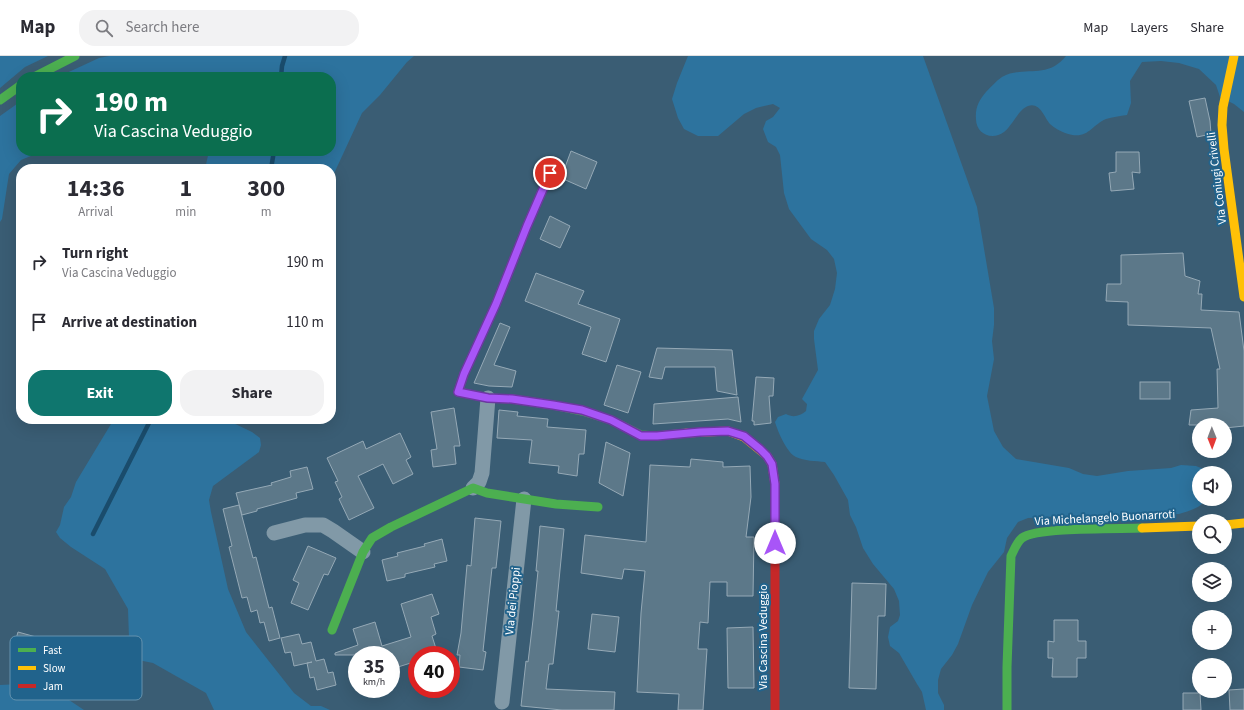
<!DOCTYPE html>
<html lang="en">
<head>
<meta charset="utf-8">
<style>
  :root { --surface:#fff; --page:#f2f2f3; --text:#2b2b33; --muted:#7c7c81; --line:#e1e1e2; --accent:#0f766e }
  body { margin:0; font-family:"Source Sans 3",sans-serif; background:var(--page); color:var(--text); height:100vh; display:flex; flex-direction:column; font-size:15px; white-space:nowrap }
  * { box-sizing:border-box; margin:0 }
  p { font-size:13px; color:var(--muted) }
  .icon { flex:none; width:22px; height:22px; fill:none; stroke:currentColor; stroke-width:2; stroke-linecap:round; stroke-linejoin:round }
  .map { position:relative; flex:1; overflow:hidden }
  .sheet { position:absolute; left:16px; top:108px; width:320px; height:260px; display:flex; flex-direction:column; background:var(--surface); border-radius:16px; box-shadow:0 4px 16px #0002 }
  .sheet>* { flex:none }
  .banner { position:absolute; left:16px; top:16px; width:320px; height:84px; border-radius:16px; box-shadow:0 4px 16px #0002; background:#0b6e4f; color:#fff; overflow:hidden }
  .needle { width:26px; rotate:179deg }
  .fabs { position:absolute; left:1192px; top:362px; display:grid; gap:8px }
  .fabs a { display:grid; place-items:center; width:40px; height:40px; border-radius:50%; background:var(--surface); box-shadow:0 4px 16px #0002; font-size:20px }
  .speed { position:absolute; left:348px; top:590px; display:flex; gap:8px; font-size:20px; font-weight:700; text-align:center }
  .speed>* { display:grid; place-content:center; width:52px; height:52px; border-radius:50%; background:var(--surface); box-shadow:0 4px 16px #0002; line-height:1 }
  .speed small { font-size:10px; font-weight:400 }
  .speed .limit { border:6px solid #d22; background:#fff; color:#111 }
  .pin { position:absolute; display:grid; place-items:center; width:34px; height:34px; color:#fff; margin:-17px; border:2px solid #fff; border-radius:50%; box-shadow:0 1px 4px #0007 }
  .me { position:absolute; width:44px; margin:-22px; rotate:0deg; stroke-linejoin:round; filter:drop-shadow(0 0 3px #0008) }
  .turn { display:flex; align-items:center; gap:14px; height:84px; padding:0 12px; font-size:18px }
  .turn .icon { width:52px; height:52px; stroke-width:2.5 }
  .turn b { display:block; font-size:28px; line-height:34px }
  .eta { display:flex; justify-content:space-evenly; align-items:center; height:68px; text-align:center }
  .eta b { font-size:24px; font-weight:700; line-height:28px }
  .action { display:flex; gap:8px; margin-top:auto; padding:8px 12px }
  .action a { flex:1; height:46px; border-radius:16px; background:var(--accent); color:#fff; font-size:16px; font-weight:700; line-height:46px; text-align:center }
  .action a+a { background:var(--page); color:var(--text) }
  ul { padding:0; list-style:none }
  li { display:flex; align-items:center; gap:12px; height:60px; padding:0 12px }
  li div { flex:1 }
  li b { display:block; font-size:15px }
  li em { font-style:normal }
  header { display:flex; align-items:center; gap:24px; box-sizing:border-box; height:56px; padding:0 20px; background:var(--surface); border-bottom:1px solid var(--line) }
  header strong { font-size:19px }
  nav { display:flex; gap:22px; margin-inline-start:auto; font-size:14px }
  .search { width:280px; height:36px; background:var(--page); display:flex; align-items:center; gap:10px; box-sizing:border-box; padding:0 14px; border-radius:16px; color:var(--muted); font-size:15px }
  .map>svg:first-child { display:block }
  .green { fill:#2d739e }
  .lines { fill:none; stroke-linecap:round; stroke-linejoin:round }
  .stream { stroke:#1a4c6c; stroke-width:4.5 }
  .building { fill:#5c7889; stroke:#95a9b6 }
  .street { stroke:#8199a7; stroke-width:15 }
  .fast { stroke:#4caf50; stroke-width:9 }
  .slow { stroke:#ffc107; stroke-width:9 }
  .jam { stroke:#c62828; stroke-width:9 }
  .route-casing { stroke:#6d37a1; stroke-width:10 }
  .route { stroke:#a855f7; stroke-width:7 }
  .labels { text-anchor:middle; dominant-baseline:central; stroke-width:4; stroke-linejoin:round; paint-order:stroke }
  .street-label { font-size:12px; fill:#fff; stroke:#21638c }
  .key { fill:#21638c; stroke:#6492ae; stroke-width:1 }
  .key-label { font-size:11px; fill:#fff }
</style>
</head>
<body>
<header>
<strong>Map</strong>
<div class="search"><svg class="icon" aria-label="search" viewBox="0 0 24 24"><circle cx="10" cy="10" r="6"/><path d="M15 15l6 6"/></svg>Search here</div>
<nav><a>Map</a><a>Layers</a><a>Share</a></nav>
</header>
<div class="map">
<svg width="1244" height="654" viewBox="0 0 1244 654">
  <rect width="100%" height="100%" fill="#3a5d74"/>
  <g class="green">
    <path d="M0,0H48L25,11L0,32Z"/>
    <path d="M109,0H414L407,6L380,39L362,57L331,124V113H205L209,95H331V21H58L99,2Z"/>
    <path d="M688,0H923L977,151L994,252V269L992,285L994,303L987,340L994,375L1003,391L1016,403L1069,412L1083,418L1097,420L1128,415L1171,412L1181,409L1196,410L1206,414L1207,417H1199V443H1205C1202,452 1188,455 1179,458L1062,460L1028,462L1018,466L1007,482L1004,496L988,516L972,549L958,588L952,599L941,613L938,624V637L944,649V654H926L922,636L917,628L899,597L890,590L888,581L890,571L898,565L900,559L899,545L894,533L873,508L863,492L856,471L850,459L848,444L834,419L825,406C816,405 804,405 796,401C787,397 778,376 775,366L778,361L786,358C793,362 800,360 806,355L807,348L802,343L818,314L814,283V275L819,263L830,249L835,233L837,217L834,203L827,194L811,183L789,153L784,137L780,99L776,91L768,86L763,73L766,65L773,61L780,52L773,48L756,52L744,58L718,80H698L684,73L678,62L672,43L677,27Z"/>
    <path d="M1066,0H1244V56L1234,48L1220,41L1216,29L1199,13L1179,7L1161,5L1142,6L1130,25L1131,47L1127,59C1120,60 1112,61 1106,63C1090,70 1088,85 1065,77C1060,75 1054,72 1050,68C1044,61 1040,46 1028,50C1019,53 1012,70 1004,76C992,85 976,78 976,63C975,52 979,44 986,36C991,31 996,25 1002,21C1024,9 1047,24 1066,0Z"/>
    <path d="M21,45V95H43L21,104L9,118L2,163L0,166V60Z"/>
    <path d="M114,363H225L252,376L260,382L261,389L259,396L213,430L209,444L211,456L228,533L246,576L294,637L311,650H321L330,654H214L206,637L153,607L138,604H126V590L129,582L128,553L105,513L71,491L60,482L56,476L60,469L64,451L71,441L76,426Z"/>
    <path d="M41,627L60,638L84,654H0V629Z"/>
  </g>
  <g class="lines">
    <g class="stream">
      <path d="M281,21L282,10L285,0"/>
      <path d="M271,113L274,95"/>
      <path d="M93,478L151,363"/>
    </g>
  </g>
  <g class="building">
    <path d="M1205,42L1210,65L1211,78L1197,81L1189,45Z"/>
    <path d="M571,95L597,106L586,133L561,122Z"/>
    <path d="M1116,96H1139L1140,117L1132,116L1134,133L1111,135L1109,117L1116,116Z"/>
    <path d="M550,160L570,170L560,192L540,183Z"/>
    <path d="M1183,197L1185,220L1200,225L1198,238H1202L1201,254L1239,256L1244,295V370L1225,372V369H1189L1191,354L1218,352L1217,313H1220L1211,272L1128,269V246L1106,245L1107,228H1121V199Z"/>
    <path d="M536,217L584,235L578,248L620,263L606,306L582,298L591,271L525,245Z"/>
    <path d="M500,267L510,271L494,309L516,315L512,331L489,330L474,327Z"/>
    <path d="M657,292L732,294L737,339L717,335L715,311H665L662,323L649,321Z"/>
    <path d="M617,309L641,316L628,357L604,349Z"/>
    <path d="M756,321L774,322L773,340H769L771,367L754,369V365H752Z"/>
    <rect x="1140" y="326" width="30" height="17"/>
    <path d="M738,341L741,366L728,363L653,368L654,348Z"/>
    <path d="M454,352L460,390H454L456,408L433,411L431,394L437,393L431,356Z"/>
    <path d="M499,354L518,356L517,360L548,363L547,371L586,374L584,398H579L577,420L558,417L559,410L529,407L532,384L497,382Z"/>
    <path d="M400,377L411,401L406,404L413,418L393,428L383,408L358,420L374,452L349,464L339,443L342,441L335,426L338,425L327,402L363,385L366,393Z"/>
    <path d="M606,386L630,397L623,440L599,427Z"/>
    <path d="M691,403L723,406V411L750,410L751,441L746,481H754L753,540H727V526H710L708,567L700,566L698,593H707L703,654H678L679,638L637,636L641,557L645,515L624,513L622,523L581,517L585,479L646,486L650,409L690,411Z"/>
    <path d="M307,411L313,433L296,437L297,442L257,453V455L242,459L236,437L272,429L271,427L291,421L290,415Z"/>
    <path d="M239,449L253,502L256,501L269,552L272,551L280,582L269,585L264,566L260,567L257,554L251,556L247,541L242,542L229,491L232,490L223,453Z"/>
    <path d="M475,462L501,465L496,512H492L483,595L486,596L483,614L459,611L460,599H457L461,577L467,509L471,510Z"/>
    <path d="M540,470L564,473L556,555H559L553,608H549L546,633L615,636L614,654H562L521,650L526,605L528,606L533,564L538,515H536Z"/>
    <path d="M442,483L447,505L434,508L435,511L405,518V521L387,525L382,504L398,500L397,497L425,490L424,488Z"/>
    <path d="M308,490L336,502L328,519L324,518L308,554L291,547L299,527L293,524Z"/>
    <path d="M852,527L886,528L885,560H878L876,633L849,632Z"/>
    <path d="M432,538L439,558L431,561L436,578L432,580L438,599H417V605L398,611L396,604L391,605V599H335V597L358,589L353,573L375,566L382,590L411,581L401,548Z"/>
    <path d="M592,558L619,561L615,596L588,593Z"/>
    <path d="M1054,564H1078V585H1086V602H1077V621H1052L1053,602H1048V585L1054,586Z"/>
    <path d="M753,571L754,632H728L727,572Z"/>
    <path d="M18,576L54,586L47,610L11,601Z"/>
    <path d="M299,578L302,588L311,586L316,605L324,603L328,617L333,616L336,629L317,634L314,621L310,622L307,607L312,606L294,610L291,596L285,597L281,582Z"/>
    <path d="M1244,633V654H1230L1229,634Z"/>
    <path d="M1183,637H1200L1201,654H1183Z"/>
  </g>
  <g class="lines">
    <g class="street">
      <path d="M473,432L479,426L482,417L488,342"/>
      <path d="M274,477L305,469H323L333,475L363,496"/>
      <path d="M502,646L524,443"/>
    </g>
    <g class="fast">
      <path d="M34,21L75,0"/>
      <path d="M0,44L21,29"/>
      <path d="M550,117L527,170L496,248L464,318L458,336L488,342L512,343L553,349L582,355L611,364L641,379L657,380L686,377"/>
      <path d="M332,574L363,496L372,482L391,471L473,432L487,437L556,448L598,451"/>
      <path d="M1007,654V611L1011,500C1014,494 1017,486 1022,482C1037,471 1119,473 1142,472"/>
    </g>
    <g class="slow">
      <path d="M1234,0L1223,51L1222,69L1224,93L1244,241"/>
      <path d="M686,377L728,375L744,381L767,400L772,408L775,428V477"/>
      <path d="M1225,469L1244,467"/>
      <path d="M1142,472L1199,470"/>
    </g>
    <path class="jam" d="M775,477V654"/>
  </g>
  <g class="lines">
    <g class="route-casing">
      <path id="route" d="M550,117L527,170L496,248L464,318L458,336L488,342L512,343L553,349L582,354L611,364L641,380H657L700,376L728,375L744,380L760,393L767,400L772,408L775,428V487"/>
    </g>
    <use href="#route" class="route"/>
  </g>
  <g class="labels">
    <g class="street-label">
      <text transform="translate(1217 122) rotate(-97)">Via Coniugi Crivelli</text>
      <text transform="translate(1105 462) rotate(-3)">Via Michelangelo Buonarroti</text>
      <text transform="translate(513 545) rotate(-84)">Via dei Pioppi</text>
      <text transform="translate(763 581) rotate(-90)">Via Cascina Veduggio</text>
    </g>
  </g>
  <rect x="10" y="580" width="132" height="64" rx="6" class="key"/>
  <rect x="18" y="592" width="18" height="4" fill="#4caf50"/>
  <rect x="18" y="610" width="18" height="4" fill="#ffc107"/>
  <rect x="18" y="628" width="18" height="4" fill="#c62828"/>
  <g class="key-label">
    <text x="43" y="598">Fast</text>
    <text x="43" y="616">Slow</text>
    <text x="43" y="634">Jam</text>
  </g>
</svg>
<div class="fabs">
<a><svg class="needle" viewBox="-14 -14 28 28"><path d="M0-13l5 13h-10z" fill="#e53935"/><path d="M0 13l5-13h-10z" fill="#7c7c81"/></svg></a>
<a><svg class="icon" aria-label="sound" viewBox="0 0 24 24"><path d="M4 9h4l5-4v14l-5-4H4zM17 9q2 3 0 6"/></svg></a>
<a><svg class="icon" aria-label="search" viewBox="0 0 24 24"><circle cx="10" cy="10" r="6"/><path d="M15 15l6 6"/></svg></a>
<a><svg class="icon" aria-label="layers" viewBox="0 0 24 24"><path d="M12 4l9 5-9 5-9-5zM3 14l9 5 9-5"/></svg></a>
<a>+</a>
<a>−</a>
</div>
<div class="speed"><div>35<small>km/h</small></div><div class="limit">40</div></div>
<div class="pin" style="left:550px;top:117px;background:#d93025"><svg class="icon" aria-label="arrive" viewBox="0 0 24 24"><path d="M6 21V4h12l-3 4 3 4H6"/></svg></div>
<svg class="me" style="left:775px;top:487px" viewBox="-20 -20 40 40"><circle r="19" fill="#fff"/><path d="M0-13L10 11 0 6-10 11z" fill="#a855f7"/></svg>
<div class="banner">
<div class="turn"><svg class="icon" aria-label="right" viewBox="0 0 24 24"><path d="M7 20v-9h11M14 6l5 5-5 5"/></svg><div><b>190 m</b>Via Cascina Veduggio</div></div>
</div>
<section class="sheet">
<div class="eta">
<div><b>14:36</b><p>Arrival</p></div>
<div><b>1</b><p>min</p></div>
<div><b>300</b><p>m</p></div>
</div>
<ul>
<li><svg class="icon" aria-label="right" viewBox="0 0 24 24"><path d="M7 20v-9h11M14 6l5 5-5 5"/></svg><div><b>Turn right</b><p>Via Cascina Veduggio</p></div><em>190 m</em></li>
<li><svg class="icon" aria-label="arrive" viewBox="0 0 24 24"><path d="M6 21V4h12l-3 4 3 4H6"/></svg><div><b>Arrive at destination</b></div><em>110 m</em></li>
</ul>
<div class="action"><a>Exit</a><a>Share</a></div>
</section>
</div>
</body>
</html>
